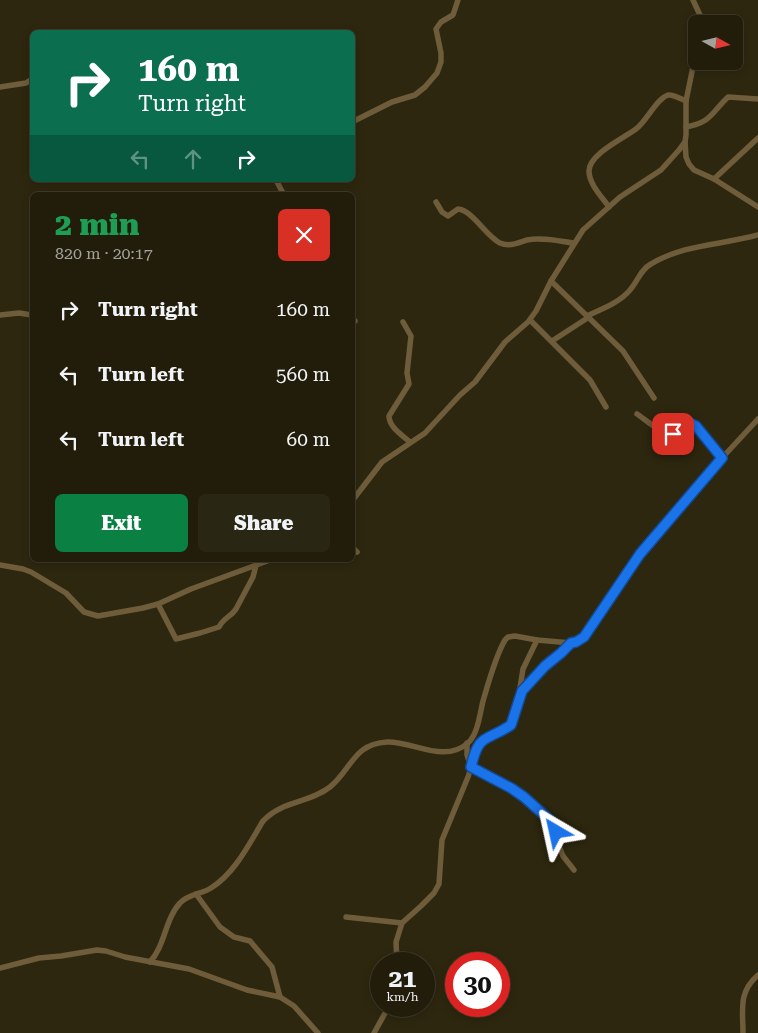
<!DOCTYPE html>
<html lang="en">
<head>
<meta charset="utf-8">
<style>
  :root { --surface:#221d0b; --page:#2a2614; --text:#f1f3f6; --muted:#a2a29d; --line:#3f3b2c; --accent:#0b8043 }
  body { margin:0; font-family:"Roboto Serif",serif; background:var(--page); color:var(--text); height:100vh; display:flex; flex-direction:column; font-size:19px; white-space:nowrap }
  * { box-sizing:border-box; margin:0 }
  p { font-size:16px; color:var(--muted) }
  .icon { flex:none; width:28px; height:28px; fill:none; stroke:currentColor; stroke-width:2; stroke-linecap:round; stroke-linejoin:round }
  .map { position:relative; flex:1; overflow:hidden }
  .sheet { position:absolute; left:30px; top:192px; width:325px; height:370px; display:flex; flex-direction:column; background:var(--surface); border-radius:8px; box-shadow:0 2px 8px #0003,0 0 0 1px var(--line) }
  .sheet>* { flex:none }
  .banner { position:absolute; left:30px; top:30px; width:325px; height:152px; border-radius:8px; box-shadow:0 2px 8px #0003,0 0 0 1px var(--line); background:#0b6e4f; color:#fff; overflow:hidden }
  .needle { width:32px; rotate:98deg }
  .fabs { position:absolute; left:688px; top:15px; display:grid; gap:10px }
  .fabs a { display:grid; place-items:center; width:55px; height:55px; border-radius:8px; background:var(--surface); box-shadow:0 2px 8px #0003,0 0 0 1px var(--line); font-size:25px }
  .speed { position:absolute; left:370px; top:952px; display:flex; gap:10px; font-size:25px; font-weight:700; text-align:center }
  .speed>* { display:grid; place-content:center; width:65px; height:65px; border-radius:50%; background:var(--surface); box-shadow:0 2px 8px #0003,0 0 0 1px var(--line); line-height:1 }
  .speed small { font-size:12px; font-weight:400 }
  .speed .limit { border:8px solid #d22; background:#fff; color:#111 }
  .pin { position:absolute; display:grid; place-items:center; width:42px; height:42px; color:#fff; margin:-21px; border-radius:10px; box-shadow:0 2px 8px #0006 }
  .me { position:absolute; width:55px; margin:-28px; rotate:324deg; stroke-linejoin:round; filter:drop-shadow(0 0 4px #0008) }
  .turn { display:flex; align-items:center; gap:18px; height:105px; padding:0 25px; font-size:22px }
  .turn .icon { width:65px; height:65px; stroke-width:2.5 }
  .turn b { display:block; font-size:35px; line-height:42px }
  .lanes { display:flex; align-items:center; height:48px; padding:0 25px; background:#0003; justify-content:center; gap:25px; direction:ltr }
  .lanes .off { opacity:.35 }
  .round { display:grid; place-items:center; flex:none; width:52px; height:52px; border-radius:8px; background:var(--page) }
  .headline { display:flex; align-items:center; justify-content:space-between; height:85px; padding:0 25px }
  h1 { font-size:30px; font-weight:800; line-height:38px; color:#1e9e55 }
  .primary-button { display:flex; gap:10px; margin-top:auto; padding:10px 25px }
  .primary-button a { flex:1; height:58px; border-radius:8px; background:var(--accent); color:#fff; font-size:20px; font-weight:800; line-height:58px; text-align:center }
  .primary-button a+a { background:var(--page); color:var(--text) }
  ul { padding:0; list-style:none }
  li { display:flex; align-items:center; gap:15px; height:65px; padding:0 25px }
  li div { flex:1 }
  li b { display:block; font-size:19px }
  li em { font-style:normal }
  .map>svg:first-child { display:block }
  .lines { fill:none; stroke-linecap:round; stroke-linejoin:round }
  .minor { stroke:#6e5c3a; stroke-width:5.5 }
  .route-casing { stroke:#114b97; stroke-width:12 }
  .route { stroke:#1a73e8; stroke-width:9 }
</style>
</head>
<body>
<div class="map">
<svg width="758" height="1033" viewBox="0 0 758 1033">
  <rect width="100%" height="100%" fill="#2d270f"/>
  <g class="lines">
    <g class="minor">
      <path d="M693,0L700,15L701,24"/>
      <path d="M0,87L26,83L32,79"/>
      <path d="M352,122L392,102L415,95L425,87L437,73L441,62V53L436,29L441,22L453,15L458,0"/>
      <path d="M686,127C712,122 711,113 728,97L758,99"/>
      <path d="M685,142L686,157L689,164L694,170L714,179L758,207"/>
      <path d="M714,179L758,138"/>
      <path d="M276,180L284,195"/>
      <path d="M436,202L442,212L448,216L458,209C472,210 486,236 500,243C509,247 517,243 527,240C542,237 558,241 573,243"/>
      <path d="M609,207C602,197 589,184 589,171C589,154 624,138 636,129C647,121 656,99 668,95C673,94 681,99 686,101"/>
      <path d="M551,281L623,351L654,398"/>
      <path d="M0,315L19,313L32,315"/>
      <path d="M587,316C602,309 619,303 630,290C638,281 640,270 651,264C684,244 722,245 758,235"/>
      <path d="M530,320L590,380L606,407"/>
      <path d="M352,321H355"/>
      <path d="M403,322L411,336L407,373L409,384L389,416C389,427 402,435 410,442"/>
      <path d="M552,341L589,317"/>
      <path d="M637,414C645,419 663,436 672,433C679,432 683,426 690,423L696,426L722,458"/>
      <path d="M352,501L382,462L425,433L460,395L475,382L505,342L528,322L536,311L551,281L583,230L620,197L661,170L679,150L685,142L686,135V101L696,52"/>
      <path d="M352,547L357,552"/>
      <path d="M0,565L23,569L31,572L66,593L84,612L98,616L143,608L158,604L191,589L270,560"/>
      <path d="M158,604L176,639L200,633L219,627C224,617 231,617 236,609L253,577L256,565"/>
      <path d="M519,694L523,669L537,640"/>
      <path d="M467,743V755L471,767L511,787L524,797L554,825L555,832L554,840L559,846L563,856L574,870"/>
      <path d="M196,894L220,927L234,937L250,941L272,967L280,997"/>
      <path d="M346,917L402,923"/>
      <path d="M150,962C165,946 165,919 180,903C188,894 202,894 211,888C235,873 249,844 263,821C283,800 308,804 330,787C352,769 353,744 387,742C413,741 444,764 468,743C478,734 480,713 483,701C488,684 496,655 505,640L508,637L515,636L537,640L571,643L576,642L584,637L613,592L650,541L722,458L758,419"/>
      <path d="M397,964L396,942L402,923L421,906L434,893L439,884L442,840L468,777L479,744L483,739L511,725C516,715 516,702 522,691C535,672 556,660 571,643"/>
      <path d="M0,968L39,958L61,956L97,950L106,951L125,957L189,969L247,990L280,997L294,1006L318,1033"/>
      <path d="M374,1033L389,1006"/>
      <path d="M743,1033C743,1010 738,992 758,975"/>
    </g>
  </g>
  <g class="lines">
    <g class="route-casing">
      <path id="route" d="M556,832L555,828L552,822L524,797L511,788L471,767C479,732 486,742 511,725L522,691L545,666L561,653L571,643L576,642L584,637L640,554L722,458L696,426L690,423L673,434"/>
    </g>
    <use href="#route" class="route"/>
  </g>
</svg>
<div class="fabs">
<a><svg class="needle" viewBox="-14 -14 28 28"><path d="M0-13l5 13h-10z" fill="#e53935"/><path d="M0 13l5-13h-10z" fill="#a2a29d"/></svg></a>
</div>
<div class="speed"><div>21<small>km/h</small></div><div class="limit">30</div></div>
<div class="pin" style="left:673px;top:434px;background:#d93025"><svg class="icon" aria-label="arrive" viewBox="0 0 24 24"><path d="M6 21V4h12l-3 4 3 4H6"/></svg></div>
<svg class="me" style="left:556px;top:832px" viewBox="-20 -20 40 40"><path d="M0-17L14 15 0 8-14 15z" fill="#1a73e8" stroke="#fff" stroke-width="4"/></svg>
<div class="banner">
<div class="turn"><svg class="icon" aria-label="right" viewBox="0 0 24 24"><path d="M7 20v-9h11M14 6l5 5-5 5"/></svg><div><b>160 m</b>Turn right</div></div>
<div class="lanes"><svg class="icon off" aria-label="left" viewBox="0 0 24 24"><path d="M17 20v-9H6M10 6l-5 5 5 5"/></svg><svg class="icon off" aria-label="ahead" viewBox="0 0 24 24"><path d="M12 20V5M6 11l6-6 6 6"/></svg><svg class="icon" aria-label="right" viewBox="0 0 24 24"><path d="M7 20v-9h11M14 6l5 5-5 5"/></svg></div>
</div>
<section class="sheet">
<div class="headline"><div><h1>2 min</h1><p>820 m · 20:17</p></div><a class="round" style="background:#d93025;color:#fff"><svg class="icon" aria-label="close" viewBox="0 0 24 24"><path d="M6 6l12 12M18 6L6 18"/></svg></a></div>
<ul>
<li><svg class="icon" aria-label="right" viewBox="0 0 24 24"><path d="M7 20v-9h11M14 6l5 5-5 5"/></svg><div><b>Turn right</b></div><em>160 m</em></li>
<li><svg class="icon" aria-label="left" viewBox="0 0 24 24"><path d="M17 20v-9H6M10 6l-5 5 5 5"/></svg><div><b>Turn left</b></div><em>560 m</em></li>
<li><svg class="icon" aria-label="left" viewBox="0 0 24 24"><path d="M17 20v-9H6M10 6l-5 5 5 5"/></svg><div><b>Turn left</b></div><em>60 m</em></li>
</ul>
<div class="primary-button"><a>Exit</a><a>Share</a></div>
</section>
</div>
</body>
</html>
